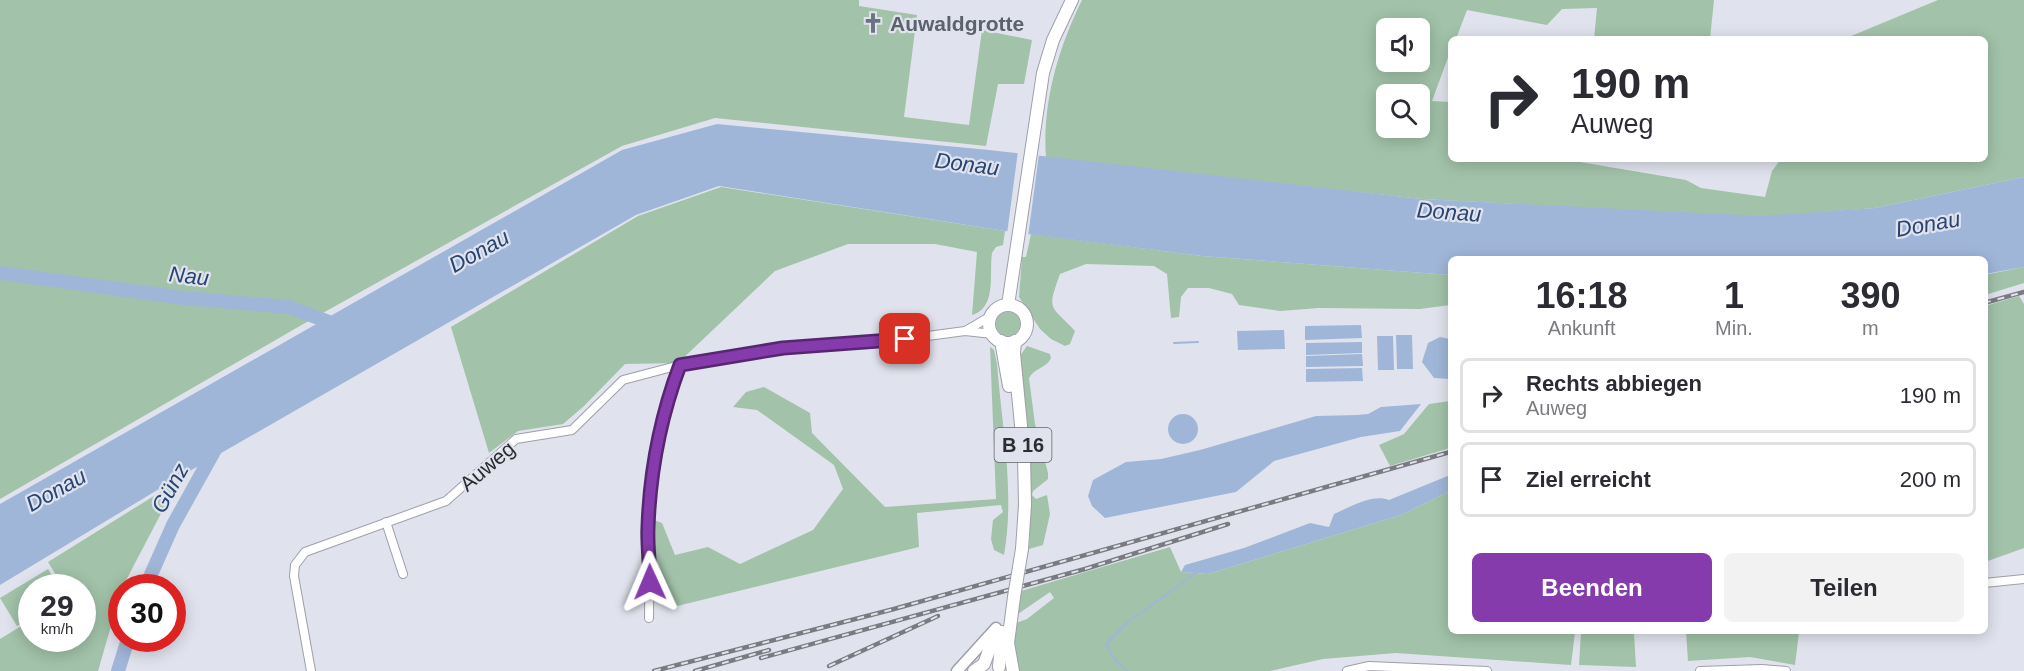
<!DOCTYPE html>
<html lang="de">
<head>
<meta charset="utf-8">
<style>
  :root { --surface:#fff; --page:#f2f2f3; --text:#2b2b33; --muted:#7c7c81; --line:#e1e1e2; --accent:#863bac }
  body { margin:0; font-family:Helvetica,sans-serif; background:var(--page); color:var(--text); height:100vh; display:flex; flex-direction:column; font-size:22px; white-space:nowrap }
  * { box-sizing:border-box; margin:0 }
  p { font-size:20px; color:var(--muted) }
  .icon { flex:none; width:33px; height:33px; fill:none; stroke:currentColor; stroke-width:2; stroke-linecap:round; stroke-linejoin:round }
  .map { position:relative; flex:1; overflow:hidden }
  .drawer { position:absolute; left:1448px; top:256px; width:540px; height:378px; display:flex; flex-direction:column; background:var(--surface); border-radius:9px; box-shadow:0 3px 15px #0003 }
  .drawer>* { flex:none }
  .top-card { position:absolute; left:1448px; top:36px; width:540px; height:126px; border-radius:9px; box-shadow:0 3px 15px #0003; background:#fff; color:var(--text); overflow:hidden }
  .fabs { position:absolute; left:1376px; top:18px; display:grid; gap:12px }
  .fabs a { display:grid; place-items:center; width:54px; height:54px; border-radius:9px; background:var(--surface); box-shadow:0 3px 15px #0003; font-size:30px }
  .speed { position:absolute; left:18px; top:574px; display:flex; gap:12px; font-size:30px; font-weight:700; text-align:center }
  .speed>* { display:grid; place-content:center; width:78px; height:78px; border-radius:50%; background:var(--surface); box-shadow:0 3px 15px #0003; line-height:1 }
  .speed small { font-size:15px; font-weight:400 }
  .speed .limit { border:9px solid #d22; background:#fff; color:#111 }
  .pin { position:absolute; display:grid; place-items:center; width:51px; height:51px; color:#fff; margin:-26px; border-radius:12px; box-shadow:0 3px 9px #0006 }
  .me { position:absolute; width:66px; margin:-33px; rotate:359deg; stroke-linejoin:round; filter:drop-shadow(0 0 4px #0008) }
  .turn { display:flex; align-items:center; gap:21px; height:126px; padding:0 24px; font-size:27px }
  .turn .icon { width:78px; height:78px; stroke-width:2.5 }
  .turn b { display:block; font-size:42px; line-height:51px }
  .eta { display:flex; justify-content:space-evenly; align-items:center; height:102px; text-align:center }
  .eta b { font-size:36px; font-weight:700; line-height:42px }
  .button { display:flex; gap:12px; margin-top:auto; padding:12px 24px }
  .button a { flex:1; height:69px; border-radius:9px; background:var(--accent); color:#fff; font-size:24px; font-weight:700; line-height:69px; text-align:center }
  .button a+a { background:var(--page); color:var(--text) }
  ul { padding:0; list-style:none }
  li { display:flex; align-items:center; gap:18px; height:75px; margin:0 12px 9px; padding:0 12px; border:3px solid var(--line); border-radius:9px }
  li div { flex:1 }
  li b { display:block; font-size:22px }
  li em { font-style:normal }
  .map>svg:first-child { display:block }
  .green { fill:#a2c2a9; fill-rule:evenodd }
  .water { fill:#a0b6d8 }
  .pier { fill:#e0e3ed }
  .lines { fill:none; stroke-linecap:round; stroke-linejoin:round }
  .stream { stroke:#a0b6d8; stroke-width:2 }
  .river { stroke:#a0b6d8; stroke-width:14 }
  .minor-casing { stroke:#9d9fa9; stroke-width:10 }
  .secondary-casing { stroke:#9d9fa9; stroke-width:13 }
  .primary-casing { stroke:#9d9fa9; stroke-width:14 }
  .minor { stroke:#fff; stroke-width:8 }
  .secondary { stroke:#fff; stroke-width:10 }
  .primary { stroke:#fff; stroke-width:12 }
  .rail-casing { stroke:#797b81; stroke-width:4.5 }
  .rail { stroke:#e0e3ed; stroke-width:2; stroke-dasharray:7; stroke-linecap:butt }
  .primary-bridge-casing { stroke:#9d9fa9; stroke-width:14; stroke-linecap:butt }
  .primary-bridge { stroke:#fff; stroke-width:12 }
  .route-casing { stroke:#572670; stroke-width:15 }
  .route { stroke:#863bac; stroke-width:10 }
  .labels { text-anchor:middle; dominant-baseline:central; stroke-width:4.5; stroke-linejoin:round; paint-order:stroke }
  .shield { fill:#e0e3ed; stroke:#626469; stroke-width:1.5 }
  .shield-label { font-size:20px; font-weight:bold; fill:#2c2d31 }
  .worship-label { font-size:21px; font-weight:bold; fill:#5b616d; stroke:#e0e3ed; text-anchor:start }
  .street-label { font-size:21px; fill:#2c2d31; stroke:#e0e3ed }
  .water-label { font-size:22px; font-style:italic; fill:#284471; stroke:#e0e3ed }
</style>
</head>
<body>
<div class="map">
<svg width="2024" height="671" viewBox="0 0 2024 671">
  <rect width="100%" height="100%" fill="#e0e3ed"/>
  <g class="green">
    <path d="M0,0H859V6L917,15L904,117L969,125L982,30L1032,40L1024,84H998L986,146L715,118L622,146L312,319L0,499Z"/>
    <path d="M1082,0H1714L1710,39H1594L1597,8L1562,9L1547,25L1467,10L1456,39H1450V52L1432,101L1450,102V159H1576L1580,162L1686,180L1701,188L1765,197L1772,171L1781,159H1984V39H1844L1938,0H2024V177L1875,208L1761,217L1422,199L1046,158C1042,103 1058,49 1082,0ZM1386,28H1419V62H1386ZM1386,94H1419V128H1386Z"/>
    <path d="M721,187L1005,231L1003,245L996,247L992,253C989,274 997,308 972,315L977,252L935,244H848L775,271L678,363L625,364L584,406L563,424L518,431L489,453L451,327L638,216Z"/>
    <path d="M1031,234L1202,256L1450,275V305L1420,309L1319,308L1280,311L1239,305L1232,294L1209,288H1188L1181,297L1179,317L1171,318L1167,274L1154,266L1086,264L1060,274C1046,312 1051,305 1075,331L1070,344L1065,346L1051,339L1040,329L1019,297L1022,257H1026Z"/>
    <path d="M2024,267V283L1985,295L1984,275Z"/>
    <path d="M2019,296L2024,304V548L1985,562V306Z"/>
    <circle cx="1008" cy="324" r="12"/>
    <path d="M1027,346L1050,354L1051,358C1047,368 1034,368 1029,378L1035,424L1048,473V479L1033,491L1032,495L1036,499L1047,495L1050,514L1043,545L1029,549L1030,533L1020,356Z"/>
    <path d="M990,347L994,350L997,364C1002,427 1015,493 1004,555L994,550L991,539L993,520L1003,512L1001,505L917,513L919,547L673,607L662,605L656,592L654,520L662,523L675,555L708,547L740,564L813,530L843,489L834,465L757,410L733,407L746,392L764,387L810,413L812,433L885,507L996,499Z"/>
    <path d="M1450,401V448L1390,466L1379,445L1404,434L1429,404Z"/>
    <path d="M178,481L122,588L98,671H0V639L31,620L32,639H82V588H64L48,562Z"/>
    <path d="M1450,491V632H1575L1571,665L1396,653L1323,659L1270,671H1018L1013,650L1016,623L1027,619L1054,598L1050,592L1018,614L1016,612L1021,591L1170,547L1181,572L1208,574L1401,515Z"/>
    <path d="M48,569L60,588H32L31,617L17,626L0,598Z"/>
    <path d="M1581,632H1669L1634,634L1636,667L1579,665Z"/>
    <path d="M1686,632H1799L1795,665L1750,657L1688,661Z"/>
  </g>
  <g class="water">
    <path d="M717,124L989,150L1422,199L1761,216L1875,208L2024,177V267L1985,274L1984,260H1450V275L1202,256L1005,231L719,186L636,215L169,483L0,585V504L622,150Z"/>
    <path d="M1361,325L1362,338L1305,340V326Z"/>
    <path d="M1284,330L1285,349L1238,350L1237,331Z"/>
    <path d="M1396,335H1412L1413,369H1397Z"/>
    <path d="M1377,336H1393L1394,370H1378Z"/>
    <path d="M1440,337L1450,339V379L1434,378L1422,362L1428,343Z"/>
    <path d="M1362,342V353L1306,355V343Z"/>
    <path d="M1362,354L1363,366L1306,367V356Z"/>
    <path d="M1362,368L1363,381L1306,382V369Z"/>
    <path d="M1421,404L1400,431L1361,437L1274,461L1236,492L1105,518L1092,506L1088,496L1093,480L1126,462L1161,459L1200,450L1316,416L1357,415L1368,414L1381,407Z"/>
    <circle cx="1183" cy="429" r="15"/>
    <path d="M1450,475V491L1401,515L1208,574L1181,572L1185,565L1244,548L1310,523L1329,527L1334,514C1348,508 1373,493 1389,500Z"/>
  </g>
  <path class="pier" d="M1018,151L1039,154L1028,237L1007,234Z"/>
  <g class="lines">
    <g class="stream">
      <path d="M1174,343L1198,342"/>
      <path d="M1127,671L1115,660L1106,644L1127,623L1196,573"/>
    </g>
    <g class="river">
      <path d="M0,273L184,298L289,307L337,325"/>
      <path d="M145,588L173,525L217,446"/>
      <path d="M118,671L128,639"/>
    </g>
    <g class="minor-casing">
      <g id="minor">
        <path d="M967,330L991,316"/>
        <path d="M386,522L403,574"/>
        <path d="M1984,583L2024,579"/>
        <path d="M649,618C650,567 646,517 652,466C656,432 668,398 680,365"/>
        <path d="M311,671L294,576L295,565L305,552L446,501L516,439L572,430L623,380L680,365L783,348L905,339L965,331L993,334"/>
        <path d="M1347,671L1369,666L1487,671"/>
        <path d="M1700,671L1762,669L1786,671"/>
      </g>
    </g>
    <g class="secondary-casing">
      <path id="secondary" d="M957,671L996,628"/>
    </g>
    <g class="primary-casing">
      <g id="primary">
        <path d="M1008,305L1043,73L1053,40L1072,0"/>
        <circle cx="1008" cy="324" r="19"/>
        <path d="M1001,341L1009,386"/>
        <path d="M1015,341L1014,353L1024,456L1025,505L1022,549"/>
        <path d="M999,667L1002,632"/>
        <path d="M974,671L984,664L994,637"/>
        <path d="M1013,671L1008,643L1014,597"/>
      </g>
    </g>
    <use href="#minor" class="minor"/>
    <use href="#secondary" class="secondary"/>
    <use href="#primary" class="primary"/>
    <g class="rail-casing">
      <g id="rail">
        <path d="M1984,303L2024,292"/>
        <path d="M761,658L1085,569L1228,524"/>
        <path d="M829,666L938,616"/>
        <path d="M654,671L894,609L1450,452"/>
        <path d="M695,671L769,650"/>
      </g>
    </g>
    <use href="#rail" class="rail"/>
    <g class="primary-bridge-casing">
      <path id="primary-bridge" d="M1014,597L1022,549"/>
    </g>
    <use href="#primary-bridge" class="primary-bridge"/>
  </g>
  <g class="lines">
    <g class="route-casing">
      <path id="route" d="M650,582C650,564 647,545 648,527C650,470 660,418 680,365L783,348L905,339"/>
    </g>
    <use href="#route" class="route"/>
  </g>
  <defs>
    <g id="church-bare" transform="scale(1.62)"><path d="M-1.2-6h2.4v3.5h3.3v2.4h-3.3V6h-2.4V-.1h-3.3v-2.4h3.3Z" fill="#6b7280" stroke="#e0e3ed" stroke-width="2.5" paint-order="stroke"/></g>
  </defs>
  <g fill-rule="evenodd">
    <use href="#church-bare" x="873" y="23"/>
  </g>
  <g class="labels">
    <rect class="shield" x="994.5" y="428" width="57" height="34" rx="4.5"/>
    <g class="shield-label">
      <text x="1023" y="445">B 16</text>
    </g>
    <g class="worship-label">
      <text x="890" y="23">Auwaldgrotte</text>
    </g>
    <g class="street-label">
      <text transform="translate(487 466) rotate(-40)">Auweg</text>
    </g>
    <g class="water-label">
      <text transform="translate(967 164) rotate(7)">Donau</text>
      <text transform="translate(1449 212) rotate(4)">Donau</text>
      <text transform="translate(1928 224) rotate(-10)">Donau</text>
      <text transform="translate(479 251) rotate(-29)">Donau</text>
      <text transform="translate(189 276) rotate(6)">Nau</text>
      <text transform="translate(170 488) rotate(-61)">Günz</text>
      <text transform="translate(56 490) rotate(-29)">Donau</text>
    </g>
  </g>
</svg>
<div class="fabs">
<a><svg class="icon" aria-label="sound" viewBox="0 0 24 24"><path d="M4 9h4l5-4v14l-5-4H4zM17 9q2 3 0 6"/></svg></a>
<a><svg class="icon" aria-label="search" viewBox="0 0 24 24"><circle cx="10" cy="10" r="6"/><path d="M15 15l6 6"/></svg></a>
</div>
<div class="speed"><div>29<small>km/h</small></div><div class="limit">30</div></div>
<div class="pin" style="left:905px;top:339px;background:#d93025"><svg class="icon" aria-label="arrive" viewBox="0 0 24 24"><path d="M6 21V4h12l-3 4 3 4H6"/></svg></div>
<svg class="me" style="left:650px;top:582px" viewBox="-20 -20 40 40"><path d="M0-17L14 15 0 8-14 15z" fill="#863bac" stroke="#fff" stroke-width="4"/></svg>
<div class="top-card">
<div class="turn"><svg class="icon" aria-label="right" viewBox="0 0 24 24"><path d="M7 20v-9h11M14 6l5 5-5 5"/></svg><div><b>190 m</b>Auweg</div></div>
</div>
<section class="drawer">
<div class="eta">
<div><b>16:18</b><p>Ankunft</p></div>
<div><b>1</b><p>Min.</p></div>
<div><b>390</b><p>m</p></div>
</div>
<ul>
<li><svg class="icon" aria-label="right" viewBox="0 0 24 24"><path d="M7 20v-9h11M14 6l5 5-5 5"/></svg><div><b>Rechts abbiegen</b><p>Auweg</p></div><em>190 m</em></li>
<li><svg class="icon" aria-label="arrive" viewBox="0 0 24 24"><path d="M6 21V4h12l-3 4 3 4H6"/></svg><div><b>Ziel erreicht</b></div><em>200 m</em></li>
</ul>
<div class="button"><a>Beenden</a><a>Teilen</a></div>
</section>
</div>
</body>
</html>
